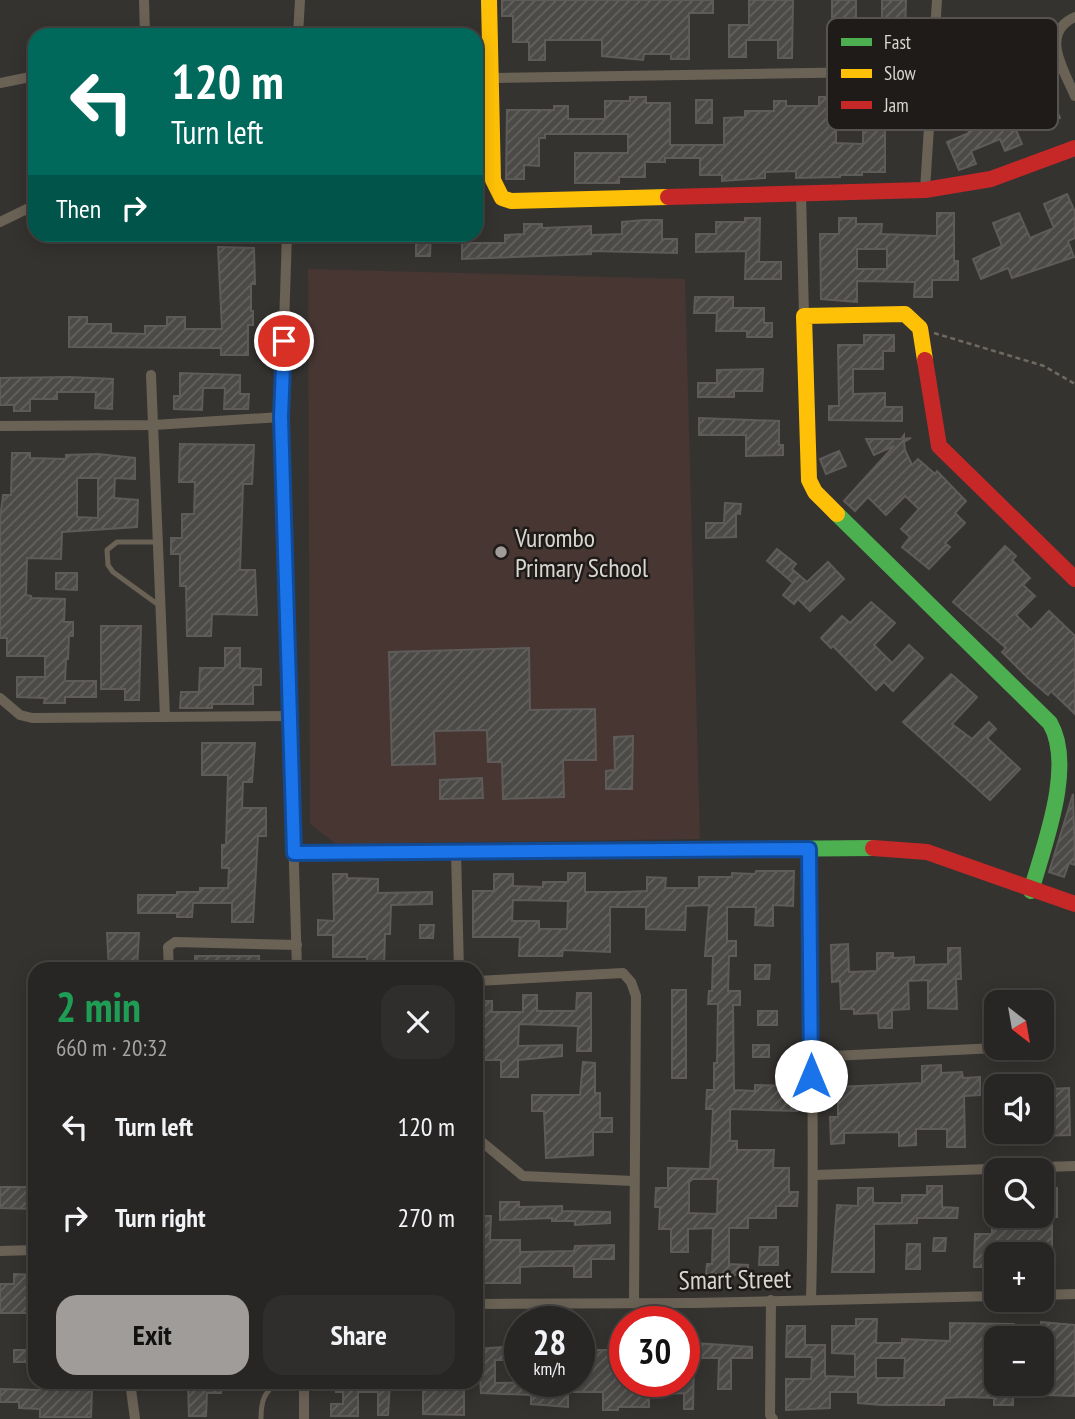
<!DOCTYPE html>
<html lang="en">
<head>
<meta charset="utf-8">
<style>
  :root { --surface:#282624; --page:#302e2c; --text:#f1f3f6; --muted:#a5a5a6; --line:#444341; --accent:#a09c99 }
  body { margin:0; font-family:"PT Sans Narrow",sans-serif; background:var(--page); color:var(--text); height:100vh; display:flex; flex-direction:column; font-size:26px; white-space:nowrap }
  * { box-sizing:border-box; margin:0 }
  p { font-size:23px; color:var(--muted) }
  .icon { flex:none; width:38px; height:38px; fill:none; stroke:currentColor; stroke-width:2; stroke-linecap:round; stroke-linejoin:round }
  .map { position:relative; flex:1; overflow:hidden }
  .drawer { position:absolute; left:28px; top:962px; width:455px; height:427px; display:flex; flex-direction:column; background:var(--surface); border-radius:21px; box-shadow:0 4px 18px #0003,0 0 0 2px var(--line) }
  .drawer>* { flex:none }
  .top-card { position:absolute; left:28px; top:28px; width:455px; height:214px; border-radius:21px; box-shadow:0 4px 18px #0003,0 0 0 2px var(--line); background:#00695c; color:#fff; overflow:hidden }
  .needle { width:46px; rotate:149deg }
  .fabs { position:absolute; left:984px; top:990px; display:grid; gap:14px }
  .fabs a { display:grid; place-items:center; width:70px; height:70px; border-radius:14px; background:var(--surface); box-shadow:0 4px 18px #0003,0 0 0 2px var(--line); font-size:35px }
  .speed { position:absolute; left:504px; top:1306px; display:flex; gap:14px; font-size:35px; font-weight:700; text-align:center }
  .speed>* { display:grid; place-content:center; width:91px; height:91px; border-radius:50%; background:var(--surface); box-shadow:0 4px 18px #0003,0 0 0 2px var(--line); line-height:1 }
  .speed small { font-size:18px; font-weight:400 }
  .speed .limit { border:10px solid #d22; background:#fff; color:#111 }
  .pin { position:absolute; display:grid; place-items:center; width:60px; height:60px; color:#fff; margin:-30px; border:4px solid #fff; border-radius:50%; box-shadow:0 2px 7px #0007 }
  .me { position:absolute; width:77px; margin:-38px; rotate:0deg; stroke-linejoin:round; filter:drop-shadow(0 0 5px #0008) }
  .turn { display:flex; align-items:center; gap:24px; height:147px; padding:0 28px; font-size:32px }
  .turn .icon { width:91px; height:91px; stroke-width:2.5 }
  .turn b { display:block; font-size:49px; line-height:60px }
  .then { display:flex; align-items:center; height:66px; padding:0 28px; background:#0003; gap:14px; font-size:26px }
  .round { display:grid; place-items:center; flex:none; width:74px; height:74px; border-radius:21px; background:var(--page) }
  .overview { display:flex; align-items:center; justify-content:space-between; height:119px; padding:0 28px }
  h1 { font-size:42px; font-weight:600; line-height:52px; color:#1e9e55 }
  .button { display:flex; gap:14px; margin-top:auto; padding:14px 28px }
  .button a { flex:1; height:80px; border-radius:21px; background:var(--accent); color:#111; font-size:28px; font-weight:600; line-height:80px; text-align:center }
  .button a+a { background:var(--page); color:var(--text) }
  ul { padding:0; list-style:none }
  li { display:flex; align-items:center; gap:21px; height:91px; padding:0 28px }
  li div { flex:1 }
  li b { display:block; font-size:26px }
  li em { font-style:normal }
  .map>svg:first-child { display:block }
  .education { fill:#473632 }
  .building { fill:url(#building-hatch); stroke:#5e5b59; stroke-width:2; fill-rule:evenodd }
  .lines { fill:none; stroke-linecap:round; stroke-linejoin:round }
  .path { stroke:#6f6960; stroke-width:2.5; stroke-dasharray:5 3.5; stroke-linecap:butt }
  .lane { stroke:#6b6256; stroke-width:5 }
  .street { stroke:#6b6256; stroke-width:10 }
  .fast { stroke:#4caf50; stroke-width:16 }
  .slow { stroke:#ffc107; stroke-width:16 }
  .jam { stroke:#c62828; stroke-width:16 }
  .route-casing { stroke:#114b97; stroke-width:18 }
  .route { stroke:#1a73e8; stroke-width:12 }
  .poi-dot { fill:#a09c99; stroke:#1e1b18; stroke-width:2.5 }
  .labels { text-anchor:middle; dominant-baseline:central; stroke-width:5; stroke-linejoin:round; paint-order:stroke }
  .poi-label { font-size:26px; fill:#d9d5d1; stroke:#1e1b18; text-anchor:start }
  .street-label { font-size:26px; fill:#d9d5d1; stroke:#1e1b18 }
  .key { fill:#1e1b18; stroke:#565350; stroke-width:2 }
  .key-label { font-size:19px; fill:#d9d5d1 }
</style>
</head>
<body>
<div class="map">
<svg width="1075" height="1419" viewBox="0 0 1075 1419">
  <defs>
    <pattern id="building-hatch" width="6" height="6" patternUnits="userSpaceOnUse" patternTransform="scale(1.75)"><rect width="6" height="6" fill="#4c4a47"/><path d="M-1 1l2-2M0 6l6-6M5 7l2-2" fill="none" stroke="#656360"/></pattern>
  </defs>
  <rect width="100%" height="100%" fill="#353330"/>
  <path class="education" d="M308,269L685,279L700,839L336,844L310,824Z"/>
  <g class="building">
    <path d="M502,0H713V13H689V59H671V54H644L643,60L602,56V40H545V60H529V42H513V16H502Z"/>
    <path d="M749,0H793L792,58H778V40H746V57H729V25H749Z"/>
    <rect x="832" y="0" width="24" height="38"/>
    <path d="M882,0H906L905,36H882Z"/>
    <path d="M1036,60L1060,118L1042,125L1034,106L1040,103L1032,84L972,109L962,83L1014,62L1016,68Z"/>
    <path d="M863,95H884V109H908V130H885V172H862V175H840V177L796,178V171L765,172V178L722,181V175H700V158H665V162H645V177H619V183H575V153H628V134H545V138H539V166L524,165V179H506L507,110H554V106H568V119H605V101H630V97H646V103H670V145H724V118L745,117V111H774V101H786V106H819V97H836V143L863,144Z"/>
    <rect x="696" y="100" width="16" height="23"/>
    <path d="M1010,116L1022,144L1005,151L1000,139L971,151L976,164L959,170L947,142L969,133L968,129L982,123L983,127Z"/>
    <path d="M1067,194L1075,212V238L1068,241L1074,257L1012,278L1008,268L981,279L973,259L1002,246L993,223L1019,213L1030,238L1054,228L1044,204Z"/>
    <path d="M937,213H954V261H958V280H932V297H914L915,282L857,281V302L821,299L820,234H839V218H856V224H882L881,234L937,236ZM857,249H887V269H857Z"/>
    <path d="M745,218H760L759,262H781V279H745L746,251L696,252V234H716V222H745Z"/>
    <path d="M644,220H662V239H677V253L591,251V254L462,259V243H505V235L524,234V224H542V228L591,226V235L622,234V222Z"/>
    <path d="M416,234H431L430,256H416Z"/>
    <path d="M218,247L254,248L255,284H251V311H253V325H248V355H221V348L69,347V317H87V324H111V333L145,334V326H167V317H185V329H222Z"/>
    <path d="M695,297H733V308H764V323H772V337H747V331H716L717,313H694Z"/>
    <path d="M864,335H894V351H883V369H853V394L885,393V407H902V421L829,420V406H839L838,345H864Z"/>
    <path d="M763,369L762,391H734V397H698V383H717V370Z"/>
    <path d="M180,373L240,375V394H249L248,409H224L225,388H203L202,410L174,409V396H180Z"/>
    <path d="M69,377L113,379L112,409L95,408L96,392H57V399H30V411H14V405H0V378Z"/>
    <path d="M699,418L779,421V445H783V455L746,456V435H699Z"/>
    <path d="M904,435V439L911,438L904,442L905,450L912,465L918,459L935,474L937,471L966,501L955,513L965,523L945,543L950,547L929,569L902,547L910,537L901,529L919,509L905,496L886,515L868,497L855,511L844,501L894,446L874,455L866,439H901Z"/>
    <path d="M180,444L254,445L252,484H243L240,570H255L257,615L212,614L211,636H187L186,586H180V554H171V538H182V514H194L195,482H179Z"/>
    <path d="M839,451L846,466L826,474L820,459Z"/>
    <path d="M12,453H30V458L66,459V455L98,454L135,458V479L115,478L114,498L138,500L137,527L62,532L61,559L27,558L26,595L31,596V598L65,599L64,622H73V636H69L68,659H66L65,681H96V697H65V703H44L45,698L17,697V677H45V656H7V638H0V519L3,495H11ZM77,478H98V518L77,517Z"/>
    <path d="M725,503L741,504L740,514L736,513V537L706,538V523H724Z"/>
    <path d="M1005,546L1016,556L1012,560L1030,578L1023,585L1035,596L1016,615L1031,630L1049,611L1075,636V714L1051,691L1048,695L1028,678L1002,652L1006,648L953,602Z"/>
    <path d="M777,549L796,564L792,569L807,582L828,562L844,579L810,611L798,599L794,604L783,595L793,583L767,561Z"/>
    <path d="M56,573H77V590L56,589Z"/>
    <path d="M871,602L895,623L874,645L892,663L909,645L923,658L893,691L884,682L876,690L833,646L831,648L821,638L842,616L850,623Z"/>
    <path d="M101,626H141L139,700H125V689H101Z"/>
    <path d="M225,648H240V668L261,669V685H253V704H212V708H180L181,692H199L200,668H225Z"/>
    <path d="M529,648L530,710L595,709L596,760H563L564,797L503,799L502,762H488L487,730L434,731L435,764L392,765L389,652Z"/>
    <path d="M951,674L977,697L952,724L972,739L989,722L996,729L987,738L1020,769L990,800L903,722Z"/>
    <path d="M633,736L632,789H606V771L615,770L614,737Z"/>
    <path d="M202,743H255L252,782H243L242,808H266V836H258L253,922H232V903H193L192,917H177V913H138V895H177V892H200V888H228L229,868H222V845H226L228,775H202Z"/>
    <path d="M482,778L483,798L440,799V780Z"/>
    <path d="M1073,794L1075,865L1069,863L1064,877L1049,872Z"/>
    <path d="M756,871H794L793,906L773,905V926L755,925L756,907H727V941H736V956H729L728,991H740V1005H733L734,1090L755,1091V1085L797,1086V1111L730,1109V1141H737V1150H774L773,1168H789V1192H798L797,1206H776V1218H748V1228H729V1264L748,1265V1275L706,1274L707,1264H712L713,1228L688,1229V1252H671V1229H659L660,1207H655L656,1188H668V1168L710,1169L713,1109H706L707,1090H714V1063H717L718,1004H708L709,991H712L713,956H705L709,905L686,906L685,930L646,929V907H610V952L563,950L562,956H519L520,937H473V891H494V874H513V886L543,887V882H568V873H585V892H622L647,891V877L666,878L665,888H699V877H732V873L755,874ZM513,900L568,901L567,929H539V921H512ZM693,1179H718L717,1214L689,1213V1182Z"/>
    <path d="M333,874H347V878L378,879V893L432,892V904L391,905L390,934H385L384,970H367V957H333V935H318V920L334,921Z"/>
    <path d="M420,925H434L433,938H420Z"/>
    <path d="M107,933H139L137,970H109Z"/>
    <path d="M848,944L849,972L877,971V953H893V958L914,957V965L948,964V948H960L961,979H956L957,1009L928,1008V980L908,981L909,1009L892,1010V1028H879L878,1013L854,1014V1009H841L840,981L832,982L831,945Z"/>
    <rect x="195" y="956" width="64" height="14"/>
    <path d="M755,965H770L769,979H755Z"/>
    <rect x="672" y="990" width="14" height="88"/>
    <path d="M577,993H591V1051H577L578,1026L519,1024L518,1046L562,1045V1056L518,1060V1077H501V1060H479L476,1001H492V1012H523V995H537V1011H576Z"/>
    <rect x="758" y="1011" width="19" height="14"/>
    <rect x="753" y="1045" width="16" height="12"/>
    <path d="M583,1062L595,1063V1093H600V1118H612V1132H593V1155L546,1158L544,1111H532V1095H580Z"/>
    <path d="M941,1065V1073L962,1072L963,1078L980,1077V1095L964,1096L965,1147H947V1129H916V1145L899,1146V1132L844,1133V1143L831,1144L830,1117H838V1087L922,1083V1066Z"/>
    <path d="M1069,1088L1070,1135L1041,1136V1110H1050V1089Z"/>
    <path d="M927,1186H942V1207L958,1208L957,1218H917V1223L874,1224V1272H832L837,1205L858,1206V1188H873V1203H902V1195H927Z"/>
    <path d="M0,1187H35V1209L0,1208Z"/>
    <path d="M1041,1187L1057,1188V1217H1052V1248H1038V1255H990V1267H974L975,1234H992V1216H1014L1015,1230H1040Z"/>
    <path d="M500,1202H519V1207L562,1206V1211L610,1212V1223L575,1225V1221H552V1218L500,1220Z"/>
    <path d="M476,1216H491L490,1240H520V1252L574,1251L575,1246L614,1245V1259H591V1277H574V1266H540L520,1267V1283H476Z"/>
    <path d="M934,1238H946L945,1251H933Z"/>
    <path d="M907,1244H920V1269H906Z"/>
    <path d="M760,1247H778V1265H759Z"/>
    <path d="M14,1274L32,1275V1313H0V1284H14Z"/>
    <path d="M856,1319H877L876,1343H902V1339L950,1341V1323L1014,1324V1339H988L987,1366H996V1384H1013V1405H994V1398L966,1397L944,1398V1405H882L858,1403V1392H830V1408L786,1410V1379H811L812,1357H786L787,1326H805V1345H825V1376L855,1377V1354L832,1353V1326H856ZM876,1358H905L904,1378H876Z"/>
    <path d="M1041,1322L1075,1325V1396L1045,1395L1046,1353H1041Z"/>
    <path d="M684,1329H695V1343L752,1347V1358H731V1389H718L719,1358H694L693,1409H684V1393L649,1395V1407H618V1410H603V1392H568V1407L531,1404V1395L481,1393L478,1349L503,1347H516V1360H495V1383L579,1381V1350H615V1378L618,1381H684Z"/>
    <rect x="14" y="1350" width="19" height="12"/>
    <path d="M41,1382H61V1388L92,1389L91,1417H40V1409L19,1408V1402H0V1389L40,1390Z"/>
    <path d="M188,1382H222L221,1393H207L206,1416H189Z"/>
    <path d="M336,1382H390L388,1415H378V1392H358V1416H331V1404H343V1392H336Z"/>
    <path d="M423,1384H464V1415L423,1414Z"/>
  </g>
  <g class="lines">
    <path class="path" d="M934,333L1044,366L1075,384"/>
    <g class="lane">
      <path d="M159,542H117L107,550L108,565L113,572L160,606"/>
      <path d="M261,1419C261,1402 263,1393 278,1382"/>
    </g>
    <g class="street">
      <path d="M144,0L145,35"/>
      <path d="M1075,17C1039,33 1064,70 1075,96"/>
      <path d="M298,35L300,0"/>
      <path d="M490,78L934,71"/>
      <path d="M0,83L35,76"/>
      <path d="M925,190L937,0"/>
      <path d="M801,193L804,316"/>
      <path d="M0,222L35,205"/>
      <path d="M287,234L281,417L297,970"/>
      <path d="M151,375L165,717"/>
      <path d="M0,426L154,425L281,417"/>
      <path d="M0,698L20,715L32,718L292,716"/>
      <path d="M809,849C811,999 815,1150 811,1300"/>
      <path d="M456,852L459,970"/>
      <path d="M169,970L168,947L175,942L297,945"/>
      <path d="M476,981L623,973L631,982L636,996L634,1302"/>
      <path d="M812,1057L996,1048"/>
      <path d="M476,1137L523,1176L633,1181"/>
      <path d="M815,1175L1075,1166"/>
      <path d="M0,1251L35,1250"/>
      <path d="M1041,1295L1075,1294"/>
      <path d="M771,1300L770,1415L773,1419"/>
      <path d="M476,1304L694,1303L996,1296"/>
      <path d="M130,1382L135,1419"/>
      <path d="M304,1382V1419"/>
    </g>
    <g class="fast">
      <path d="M837,514L1050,723C1075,766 1044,845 1031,891"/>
      <path d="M294,853L873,848"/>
    </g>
    <g class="slow">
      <path d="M489,0L493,180L502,198L511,201L668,197"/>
      <path d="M837,514L815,492L809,480L804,316L905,314L920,328L925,360"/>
    </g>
    <g class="jam">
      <path d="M668,197L925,190L991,179L1075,148"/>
      <path d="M925,360L939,446L1075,579"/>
      <path d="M873,848L927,852L1075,904"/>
    </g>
  </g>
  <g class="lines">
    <g class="route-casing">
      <path id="route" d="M284,341L281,417L294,853L809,849L811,1076"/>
    </g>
    <use href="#route" class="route"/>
  </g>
  <circle class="poi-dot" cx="501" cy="552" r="7"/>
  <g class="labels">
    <g class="poi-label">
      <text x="515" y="537">Vurombo<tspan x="515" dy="30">Primary School</tspan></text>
    </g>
    <g class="street-label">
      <text transform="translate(735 1279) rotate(-1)">Smart Street</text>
    </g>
  </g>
  <rect x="827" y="18" width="231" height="112" rx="10" class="key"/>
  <rect x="841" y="38" width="31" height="8" fill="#4caf50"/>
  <rect x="841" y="69" width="31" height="9" fill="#ffc107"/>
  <rect x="841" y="101" width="31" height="8" fill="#c62828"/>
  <g class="key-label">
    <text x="884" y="49">Fast</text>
    <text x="884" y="80">Slow</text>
    <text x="884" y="112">Jam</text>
  </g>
</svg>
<div class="fabs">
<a><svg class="needle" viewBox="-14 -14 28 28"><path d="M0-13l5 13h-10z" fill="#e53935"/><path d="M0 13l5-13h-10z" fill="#a5a5a6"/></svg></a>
<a><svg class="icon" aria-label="sound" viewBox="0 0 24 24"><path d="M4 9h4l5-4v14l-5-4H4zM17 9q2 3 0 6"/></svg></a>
<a><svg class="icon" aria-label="search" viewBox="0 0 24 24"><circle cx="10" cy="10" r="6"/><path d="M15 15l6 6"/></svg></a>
<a>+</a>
<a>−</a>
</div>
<div class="speed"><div>28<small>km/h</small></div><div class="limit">30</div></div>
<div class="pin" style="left:284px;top:341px;background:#d93025"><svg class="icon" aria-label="arrive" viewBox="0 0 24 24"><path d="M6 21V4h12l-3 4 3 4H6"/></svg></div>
<svg class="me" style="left:811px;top:1076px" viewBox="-20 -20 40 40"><circle r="19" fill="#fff"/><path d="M0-13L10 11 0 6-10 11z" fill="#1a73e8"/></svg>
<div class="top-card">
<div class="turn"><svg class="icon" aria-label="left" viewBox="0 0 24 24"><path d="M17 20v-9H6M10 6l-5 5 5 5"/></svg><div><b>120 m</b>Turn left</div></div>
<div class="then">Then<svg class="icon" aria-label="right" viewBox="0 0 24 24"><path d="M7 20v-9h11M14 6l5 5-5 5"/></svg></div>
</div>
<section class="drawer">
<div class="overview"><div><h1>2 min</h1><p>660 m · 20:32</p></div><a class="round"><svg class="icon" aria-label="close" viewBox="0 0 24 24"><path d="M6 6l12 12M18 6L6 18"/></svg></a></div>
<ul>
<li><svg class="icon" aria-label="left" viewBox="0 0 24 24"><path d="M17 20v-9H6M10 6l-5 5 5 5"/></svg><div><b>Turn left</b></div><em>120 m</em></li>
<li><svg class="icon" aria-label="right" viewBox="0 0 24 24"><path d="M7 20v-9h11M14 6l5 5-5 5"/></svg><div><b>Turn right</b></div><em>270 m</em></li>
</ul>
<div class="button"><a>Exit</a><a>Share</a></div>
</section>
</div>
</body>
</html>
